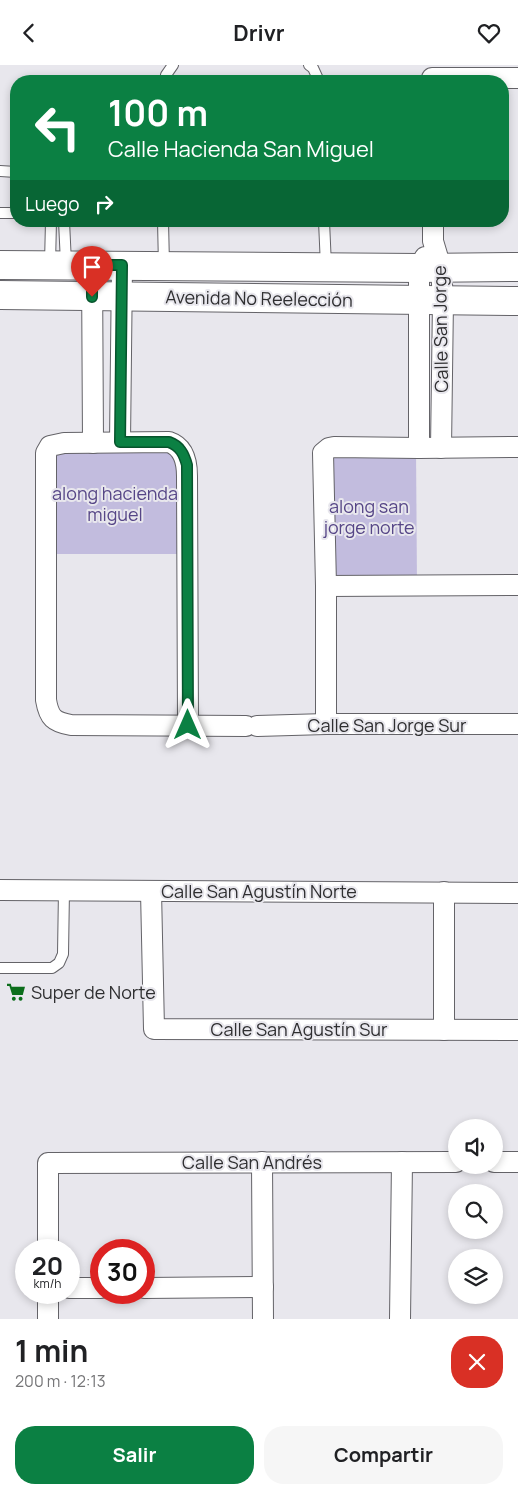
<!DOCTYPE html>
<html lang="es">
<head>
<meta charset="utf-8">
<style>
  :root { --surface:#fff; --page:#f6f6f6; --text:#202124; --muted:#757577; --accent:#0b8043 }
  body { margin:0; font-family:Manrope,sans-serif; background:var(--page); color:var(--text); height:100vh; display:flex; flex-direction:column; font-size:19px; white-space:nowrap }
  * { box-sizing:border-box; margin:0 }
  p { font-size:16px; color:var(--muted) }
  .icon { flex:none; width:28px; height:28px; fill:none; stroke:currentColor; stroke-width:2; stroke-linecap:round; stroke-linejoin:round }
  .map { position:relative; height:1254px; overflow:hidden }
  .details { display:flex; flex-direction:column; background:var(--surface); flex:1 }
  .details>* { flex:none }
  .banner { position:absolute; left:10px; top:10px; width:499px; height:152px; border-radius:20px; box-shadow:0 2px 8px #0003; background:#0b8043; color:#fff; overflow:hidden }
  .fabs { position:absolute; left:448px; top:1054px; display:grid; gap:10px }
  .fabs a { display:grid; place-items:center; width:55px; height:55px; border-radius:50%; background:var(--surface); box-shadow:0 2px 8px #0003; font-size:25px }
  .speed { position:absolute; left:15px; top:1174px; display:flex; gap:10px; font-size:25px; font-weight:700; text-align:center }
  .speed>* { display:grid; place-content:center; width:65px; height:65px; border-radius:50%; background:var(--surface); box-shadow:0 2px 8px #0003; line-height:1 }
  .speed small { font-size:12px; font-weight:400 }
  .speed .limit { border:8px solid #d22; background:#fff; color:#111 }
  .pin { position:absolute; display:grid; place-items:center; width:42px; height:42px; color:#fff; margin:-51px -21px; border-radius:50% 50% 50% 0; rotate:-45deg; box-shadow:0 0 5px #0007 }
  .pin .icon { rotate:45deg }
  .me { position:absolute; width:55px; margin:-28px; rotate:0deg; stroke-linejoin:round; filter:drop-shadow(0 0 4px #0008) }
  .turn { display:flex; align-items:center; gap:18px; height:105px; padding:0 15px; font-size:22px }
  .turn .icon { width:65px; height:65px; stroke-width:2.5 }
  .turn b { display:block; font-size:35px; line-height:42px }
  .then { display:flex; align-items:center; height:48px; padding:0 15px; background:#0003; gap:10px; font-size:19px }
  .round { display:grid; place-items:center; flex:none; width:52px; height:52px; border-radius:20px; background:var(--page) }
  .headline { display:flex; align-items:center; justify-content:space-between; height:85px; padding:0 15px }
  h1 { font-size:30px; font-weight:700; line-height:38px }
  .cta { display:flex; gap:10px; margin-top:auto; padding:10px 15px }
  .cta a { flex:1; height:58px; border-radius:20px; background:var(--accent); color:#fff; font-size:20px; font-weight:700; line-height:58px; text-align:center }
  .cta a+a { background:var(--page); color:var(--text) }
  header { display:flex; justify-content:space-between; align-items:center; height:65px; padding:0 15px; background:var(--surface); font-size:22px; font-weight:700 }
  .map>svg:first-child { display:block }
  .green { fill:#c2bcde }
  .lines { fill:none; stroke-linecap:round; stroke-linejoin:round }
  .service-casing { stroke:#646368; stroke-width:12 }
  .minor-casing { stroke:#646368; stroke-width:22 }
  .secondary-casing { stroke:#646368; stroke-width:30 }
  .service { stroke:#fff; stroke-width:10 }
  .minor { stroke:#fff; stroke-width:20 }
  .secondary { stroke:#fff; stroke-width:28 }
  .route-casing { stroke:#07532c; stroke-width:12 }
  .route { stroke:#0b8043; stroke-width:9 }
  .labels { text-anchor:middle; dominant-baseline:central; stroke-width:4; stroke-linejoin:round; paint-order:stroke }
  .street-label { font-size:18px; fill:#2f2f31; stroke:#e8e7ed }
  .park-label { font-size:18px; fill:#564687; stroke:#e8e7ed }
  .poi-label { font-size:18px; fill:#2f2f31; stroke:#e8e7ed; text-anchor:start }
</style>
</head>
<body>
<header><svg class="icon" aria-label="back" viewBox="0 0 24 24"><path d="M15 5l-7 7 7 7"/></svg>Drivr<svg class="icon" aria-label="heart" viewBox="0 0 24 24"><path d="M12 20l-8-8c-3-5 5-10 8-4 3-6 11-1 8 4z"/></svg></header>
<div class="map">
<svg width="518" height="1254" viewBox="0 0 518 1254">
  <rect width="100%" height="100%" fill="#e8e7ed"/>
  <g class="green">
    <path d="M416,382L417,520L322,518L321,384Z"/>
    <path d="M49,388H180L181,489H50Z"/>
  </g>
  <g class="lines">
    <g class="service-casing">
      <g id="service">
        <path d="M309,0L313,3L319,16"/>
        <path d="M165,16L166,10L173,0"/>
        <path d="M0,106L16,107"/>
        <path d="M0,148H16"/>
        <path d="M64,156L66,198"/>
        <path d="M163,156L164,200"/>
        <path d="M324,156L326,201"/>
        <path d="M50,199L51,156"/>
        <path d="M0,903H52L59,898L63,889L64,825"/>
      </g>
    </g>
    <g class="minor-casing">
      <g id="minor">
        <path d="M432,13H518"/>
        <path d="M433,156V176L441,203L443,235L441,383"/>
        <path d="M92,200L93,378"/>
        <path d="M120,377L122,200"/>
        <path d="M419,383V203L425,192"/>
        <path d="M326,521L518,520"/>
        <path d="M326,659V521L323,388L329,383L334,382L419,383L518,382"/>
        <path d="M188,660L187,411C187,397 184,382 169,377L64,378L50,381L46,388V635C49,653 54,657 71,660L246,661"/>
        <path d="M257,661L326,659H518"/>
        <path d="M0,825L518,828"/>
        <path d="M151,826L154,964L518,965"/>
        <path d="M444,827V965"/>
        <path d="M262,1097L263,1254"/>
        <path d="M494,1097H518"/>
        <path d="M48,1185V1098L456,1097"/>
        <path d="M69,1223H101"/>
        <path d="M144,1223L263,1222"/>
        <path d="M48,1228V1254"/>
        <path d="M400,1254L402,1097"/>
      </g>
    </g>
    <g class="secondary-casing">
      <g id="secondary">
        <path d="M0,200L419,203L518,202"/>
        <path d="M0,230L518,236"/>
      </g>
    </g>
    <use href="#service" class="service"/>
    <use href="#minor" class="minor"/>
    <use href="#secondary" class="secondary"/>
  </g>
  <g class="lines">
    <g class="route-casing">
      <path id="route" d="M92,232V200H122L120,377H169C180,381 184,389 187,400L188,660"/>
    </g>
    <use href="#route" class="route"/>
  </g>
  <defs>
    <g id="supermarket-bare" transform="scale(1.5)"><path d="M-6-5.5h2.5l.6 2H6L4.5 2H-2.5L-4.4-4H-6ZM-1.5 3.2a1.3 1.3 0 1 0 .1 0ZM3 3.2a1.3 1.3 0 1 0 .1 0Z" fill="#0c6e1c" stroke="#e8e7ed" stroke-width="2.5" paint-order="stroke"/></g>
  </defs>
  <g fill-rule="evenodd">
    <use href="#supermarket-bare" x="16" y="927"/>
  </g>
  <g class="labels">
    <g class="street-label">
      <text transform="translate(259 233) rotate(1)">Avenida No Reelección</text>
      <text transform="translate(440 264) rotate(-91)">Calle San Jorge</text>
      <text x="387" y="660">Calle San Jorge Sur</text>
      <text x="259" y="826">Calle San Agustín Norte</text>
      <text x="299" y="964">Calle San Agustín Sur</text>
      <text x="252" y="1097">Calle San Andrés</text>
    </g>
    <g class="park-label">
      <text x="115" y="428">along hacienda<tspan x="115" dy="21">miguel</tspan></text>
      <text x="369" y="441">along san<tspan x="369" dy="21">jorge norte</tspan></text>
    </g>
    <g class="poi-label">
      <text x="31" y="927">Super de Norte</text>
    </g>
  </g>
</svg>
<div class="fabs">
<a><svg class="icon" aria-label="sound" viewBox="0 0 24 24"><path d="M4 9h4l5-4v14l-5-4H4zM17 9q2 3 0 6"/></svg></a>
<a><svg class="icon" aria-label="search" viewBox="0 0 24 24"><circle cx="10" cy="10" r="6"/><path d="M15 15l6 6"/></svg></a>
<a><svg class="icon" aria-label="layers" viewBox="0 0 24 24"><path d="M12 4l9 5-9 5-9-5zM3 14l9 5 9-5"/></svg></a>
</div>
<div class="speed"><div>20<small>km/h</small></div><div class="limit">30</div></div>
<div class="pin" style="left:92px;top:232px;background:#d93025"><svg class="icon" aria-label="arrive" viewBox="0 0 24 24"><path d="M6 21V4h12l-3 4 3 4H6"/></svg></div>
<svg class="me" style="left:188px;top:660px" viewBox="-20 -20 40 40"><path d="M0-17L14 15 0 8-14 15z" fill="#0b8043" stroke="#fff" stroke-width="4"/></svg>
<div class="banner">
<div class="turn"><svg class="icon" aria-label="left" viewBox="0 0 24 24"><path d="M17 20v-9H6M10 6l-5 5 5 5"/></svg><div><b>100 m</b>Calle Hacienda San Miguel</div></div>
<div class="then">Luego<svg class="icon" aria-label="right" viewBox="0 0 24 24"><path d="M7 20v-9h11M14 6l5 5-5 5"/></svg></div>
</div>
</div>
<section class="details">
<div class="headline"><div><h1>1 min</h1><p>200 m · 12:13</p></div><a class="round" style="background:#d93025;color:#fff"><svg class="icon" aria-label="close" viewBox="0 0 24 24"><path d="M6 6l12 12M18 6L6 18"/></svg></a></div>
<div class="cta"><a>Salir</a><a>Compartir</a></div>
</section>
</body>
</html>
